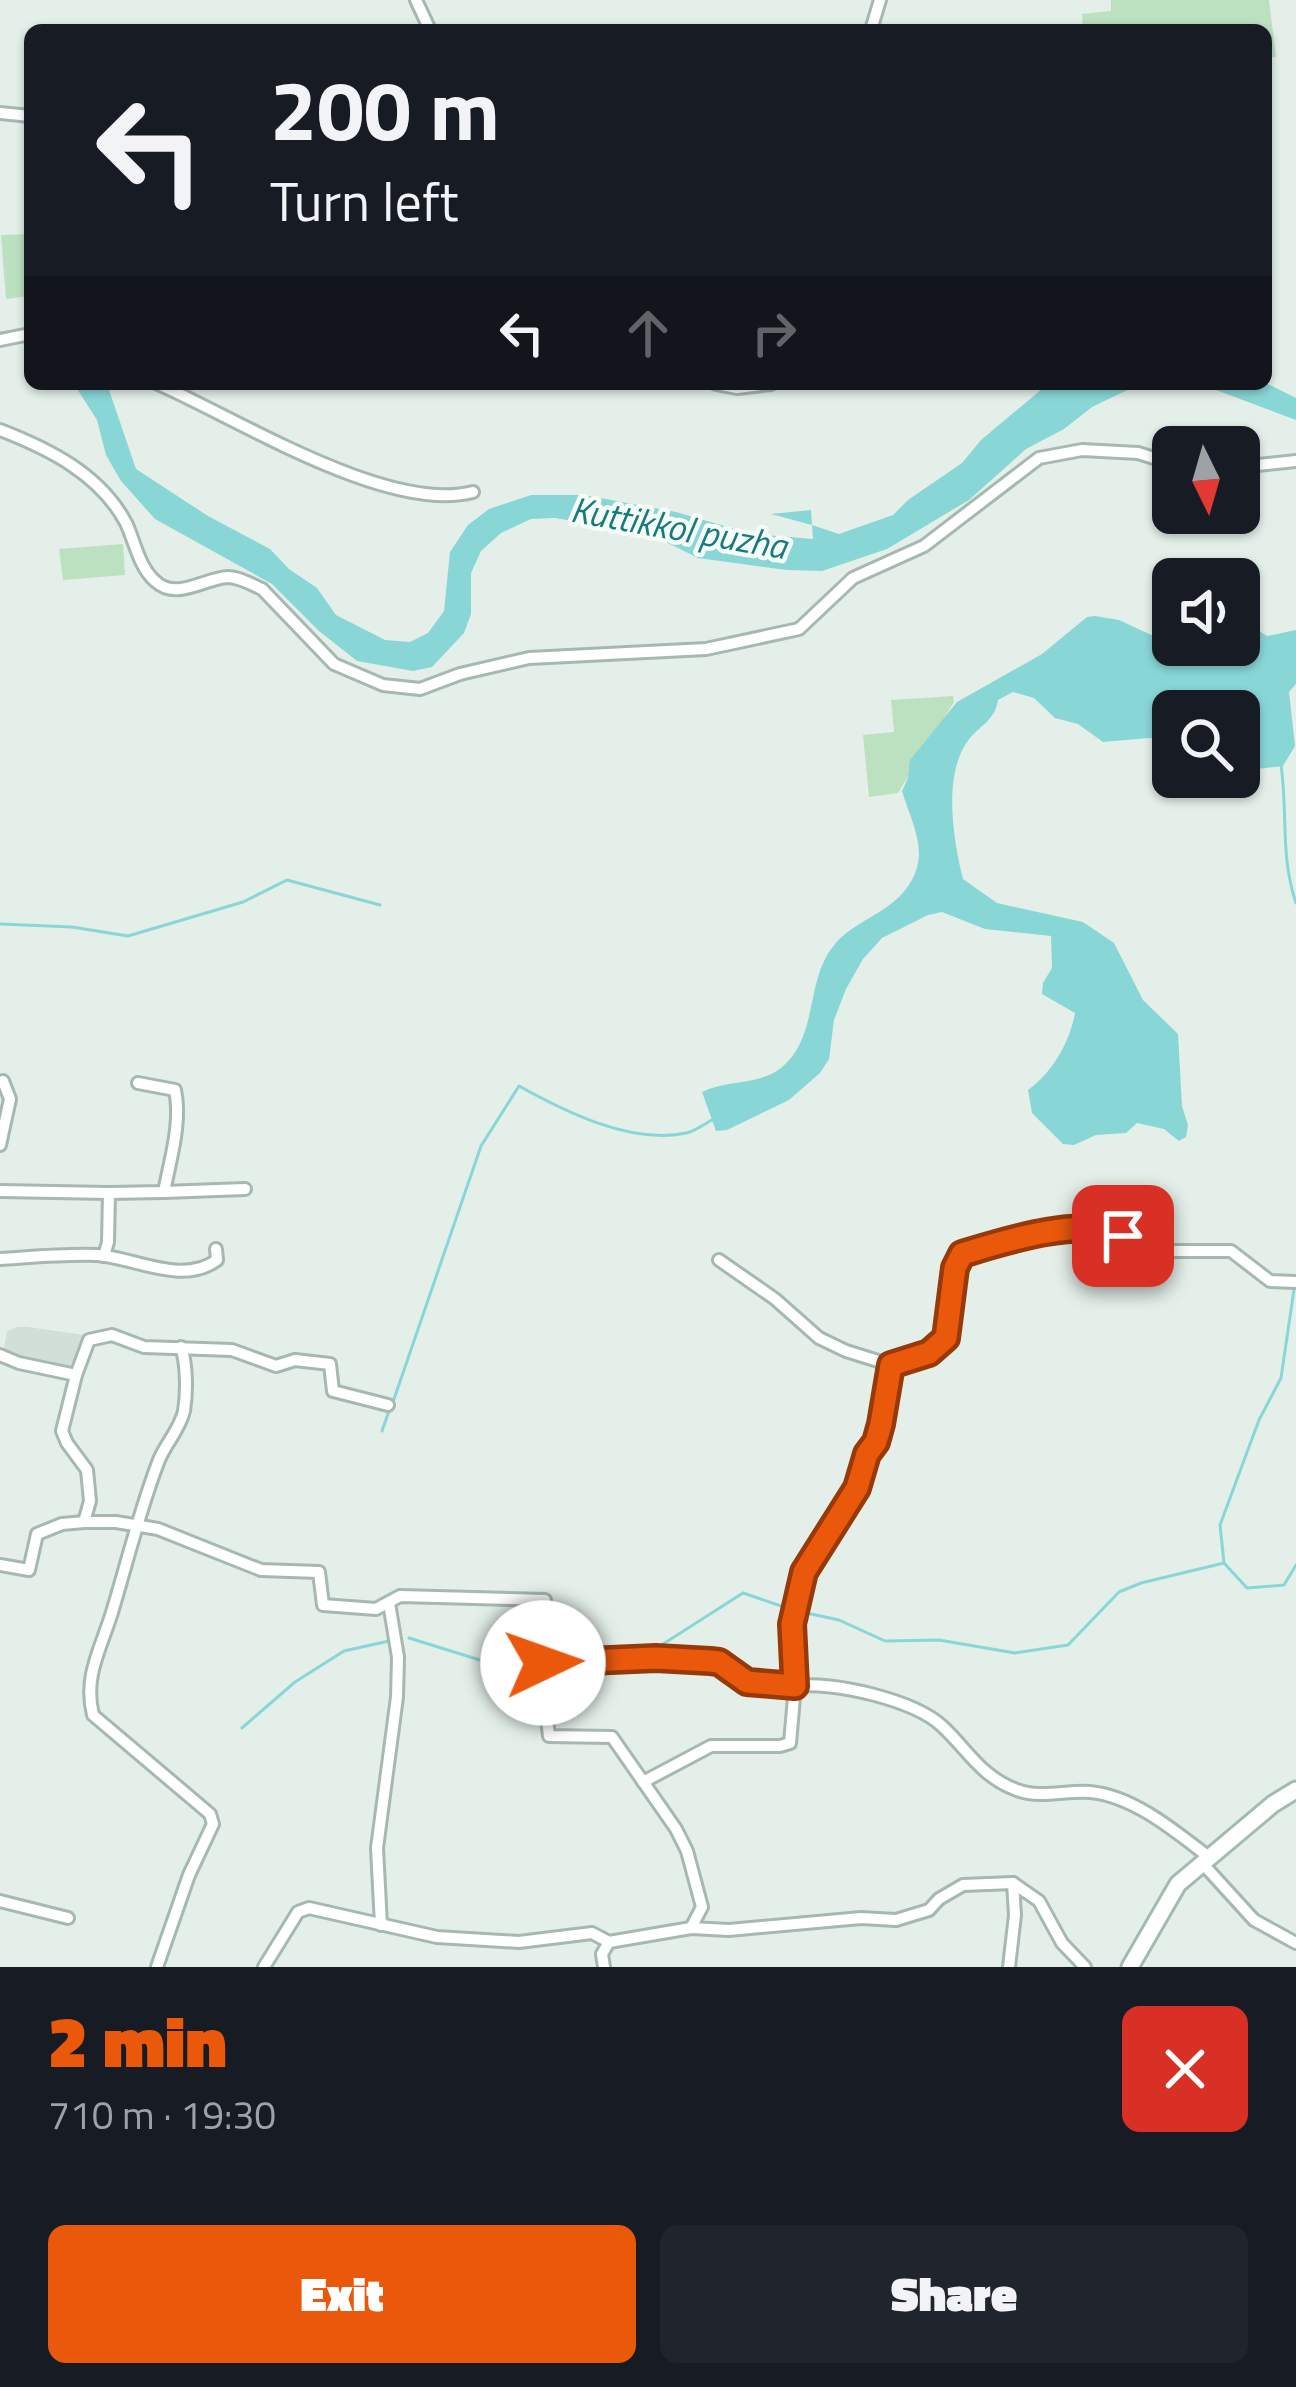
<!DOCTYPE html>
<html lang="en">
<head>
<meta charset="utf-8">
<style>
  :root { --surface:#171b24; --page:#20242c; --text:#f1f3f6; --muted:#9ea1a6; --accent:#ea580c }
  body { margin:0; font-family:"Titillium Web",sans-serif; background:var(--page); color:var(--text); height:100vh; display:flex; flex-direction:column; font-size:45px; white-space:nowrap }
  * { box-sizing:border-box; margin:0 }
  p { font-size:39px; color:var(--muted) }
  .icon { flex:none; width:66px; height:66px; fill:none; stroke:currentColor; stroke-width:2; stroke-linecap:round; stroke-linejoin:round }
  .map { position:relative; height:1967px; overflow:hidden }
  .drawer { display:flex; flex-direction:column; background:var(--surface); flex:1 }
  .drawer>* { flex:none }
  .guide { position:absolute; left:24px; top:24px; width:1248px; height:366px; border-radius:18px; box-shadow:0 3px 9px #0004; background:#171b24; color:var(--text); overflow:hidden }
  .needle { width:78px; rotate:175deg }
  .buttons { position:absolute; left:1152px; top:426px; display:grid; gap:24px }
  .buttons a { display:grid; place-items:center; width:108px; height:108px; border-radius:18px; background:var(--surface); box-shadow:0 3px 9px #0004; font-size:60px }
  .pin { position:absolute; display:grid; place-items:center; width:102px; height:102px; color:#fff; margin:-51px; border-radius:24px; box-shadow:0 6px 18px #0006 }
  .me { position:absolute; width:132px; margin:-66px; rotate:87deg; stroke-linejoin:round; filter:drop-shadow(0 0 9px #0008) }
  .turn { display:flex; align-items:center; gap:42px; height:252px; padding:0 48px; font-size:54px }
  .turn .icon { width:156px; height:156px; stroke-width:2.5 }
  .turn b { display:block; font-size:84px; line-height:102px }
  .lanes { display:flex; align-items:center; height:114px; padding:0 48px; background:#0003; justify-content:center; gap:60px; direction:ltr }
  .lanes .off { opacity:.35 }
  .round { display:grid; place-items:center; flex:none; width:126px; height:126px; border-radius:18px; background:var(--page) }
  .summary { display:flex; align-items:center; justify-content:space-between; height:204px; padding:0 48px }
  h1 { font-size:72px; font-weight:800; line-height:90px; color:var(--accent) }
  .button { display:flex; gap:24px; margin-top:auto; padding:24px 48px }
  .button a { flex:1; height:138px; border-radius:18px; background:var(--accent); color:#fff; font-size:48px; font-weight:800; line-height:138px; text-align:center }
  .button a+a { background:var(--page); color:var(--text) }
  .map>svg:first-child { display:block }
  .built { fill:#d2dfd7 }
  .green { fill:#bce1c1 }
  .water { fill:#89d6d7 }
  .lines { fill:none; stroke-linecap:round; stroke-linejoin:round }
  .stream { stroke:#89d6d7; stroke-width:3 }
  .street-casing { stroke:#a6b8af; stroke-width:16 }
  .secondary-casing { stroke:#a2bbaf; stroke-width:21 }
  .street { stroke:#fff; stroke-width:10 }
  .secondary { stroke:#fff; stroke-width:15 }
  .route-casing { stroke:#983908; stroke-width:30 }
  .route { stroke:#ea580c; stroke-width:21 }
  .labels { text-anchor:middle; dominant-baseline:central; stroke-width:9; stroke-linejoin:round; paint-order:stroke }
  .water-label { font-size:36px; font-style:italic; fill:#177b7d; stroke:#f5fbf7 }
</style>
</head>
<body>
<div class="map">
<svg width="1296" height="1967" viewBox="0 0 1296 1967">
  <rect width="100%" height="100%" fill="#e4efe9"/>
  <path class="built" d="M17,1327H28L85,1335L71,1368L23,1361L10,1354L4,1348L7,1331Z"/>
  <g class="green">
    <path d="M1111,0H1269L1276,57L1266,58V30H1083L1082,14L1111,11Z"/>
    <path d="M30,234V296L6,299L1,235Z"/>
    <path d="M123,544L125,575L63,580L59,549Z"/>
    <path d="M953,696L954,702L898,793L869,797L863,735L894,732L891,700Z"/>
  </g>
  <g class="water">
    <path d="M1266,383L1296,398V420L1200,384Z"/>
    <path d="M74,384H107L136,469L208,516L270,549L289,569L317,588L336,615L385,640L410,642L428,633L444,611L450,552L468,525L489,509L531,495H584L676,512L752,534L813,539L812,525L771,514L811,510L812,525L839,534L893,515L908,500L962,463L981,440L1048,384H1140L1092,407L1064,429L1026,449L969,500L887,549L822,571L787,570L698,558L662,540L624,530L555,518L531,519L501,533L481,551L471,573V614L464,633L432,667L413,671L357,661L319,631L272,584L155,519L121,481L106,455L97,420Z"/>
    <path d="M1095,616L1119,620L1173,645H1239V625L1253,627L1267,636L1296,630V684L1289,692L1295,746L1283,766L1239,771L1238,711L1247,699V694L1239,693L1217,711H1173V741L1149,738L1103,742L1078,724L1055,718L1034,698L1013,692L998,700C995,720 982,724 970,738C942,772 953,839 963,879L997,903L1083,922L1114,943L1143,1000L1178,1034L1182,1106L1188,1125L1186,1137L1179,1141L1164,1129L1137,1123L1126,1133L1096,1135L1074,1145L1063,1144L1032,1113L1028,1090C1052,1073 1070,1042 1075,1013L1042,994L1043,983L1052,968L1051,936L985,929L942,912L928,915L882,938L863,959L846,989L834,1020L829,1059L820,1073L789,1100L727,1130L716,1131L702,1092C725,1080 760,1085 781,1068C820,1036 804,980 835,944C858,916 908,910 918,863C923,841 908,812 902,791L908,778L910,760L957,702L1042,654L1087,617Z"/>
  </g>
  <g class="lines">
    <g class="stream">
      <path d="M1281,765C1288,813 1280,856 1296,903"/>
      <path d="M0,924L72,927L128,936L243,902L287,880L380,905"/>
      <path d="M1296,1276L1281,1378L1259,1420L1220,1525L1224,1563L1247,1588L1284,1585L1296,1565"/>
      <path d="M393,1402L481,1146L519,1086C564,1111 631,1145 686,1133C694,1132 704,1124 712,1120"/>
      <path d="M382,1431L389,1411"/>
      <path d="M802,1612L839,1620L885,1641L939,1640L1015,1653L1068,1645L1119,1592L1141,1583L1224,1563"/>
      <path d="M409,1638L538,1678"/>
      <path d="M649,1653L743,1593L787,1608"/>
      <path d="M562,1680L586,1682L624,1666"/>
      <path d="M242,1728L295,1682L344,1651L389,1641"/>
    </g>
    <g class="street-casing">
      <g id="street">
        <path d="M416,0L430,30"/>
        <path d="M871,30L880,0"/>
        <path d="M0,113L30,116"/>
        <path d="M0,340L30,334"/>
        <path d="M158,384C238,419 388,514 473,492"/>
        <path d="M716,384L737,388L771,384"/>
        <path d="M0,430C49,449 100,474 126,523C135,542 139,567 155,581C176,601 203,579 227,577C239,577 251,584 262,589L334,664L383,685L420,689L460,674L529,658L706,649L799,629L853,578L924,546L1039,458L1082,450L1138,453L1173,464"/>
        <path d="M1239,467L1296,461"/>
        <path d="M0,1145L10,1099L3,1081"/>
        <path d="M0,1191L109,1193"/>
        <path d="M164,1192L245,1189"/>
        <path d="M104,1256L108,1242L109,1193L164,1192C170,1160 182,1123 175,1090L138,1083"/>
        <path d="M0,1259C32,1257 64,1254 96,1255C134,1257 182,1286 217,1260L216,1249"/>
        <path d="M719,1260L775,1299L819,1338L846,1351L891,1365"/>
        <path d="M0,1355L19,1363L76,1375L62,1431L67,1443L87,1470L90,1501L84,1522L62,1524L37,1534L29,1570L0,1565"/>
        <path d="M76,1375L89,1340L112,1335L144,1347L232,1350L276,1366L295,1360L330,1364L333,1391L388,1405"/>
        <path d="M84,1522H116L158,1529L261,1570L319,1572L323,1605L376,1609L400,1596L545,1600L541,1670L549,1736L612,1737L676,1829L687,1851L702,1907L691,1928"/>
        <path d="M543,1663L656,1658L710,1661L719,1662L747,1682L795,1686L790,1743L780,1746H711L643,1782"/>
        <path d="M1210,1858C1176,1832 1134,1796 1090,1792C1066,1790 1041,1799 1017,1790C981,1777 968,1750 942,1726C914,1700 833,1681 795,1686L792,1624L804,1572L857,1488L867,1454L876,1443L881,1424L891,1365L929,1353L946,1338L955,1267L962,1254L1071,1228L1108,1229L1163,1251H1231L1270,1281L1296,1282"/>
        <path d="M1203,1864L1254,1920L1296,1943"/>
        <path d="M1013,1883L1039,1901L1062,1943L1085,1967"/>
        <path d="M0,1901L68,1918"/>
        <path d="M381,1925L377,1848L397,1697L398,1657L389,1603"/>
        <path d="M157,1967L189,1875L213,1824L210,1814L93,1715C83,1675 102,1647 113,1609C128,1559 140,1509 159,1460C166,1443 180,1429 184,1411C187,1393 187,1364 181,1347"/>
        <path d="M264,1967L298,1912L309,1908L437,1937L519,1942L592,1933L609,1942"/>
        <path d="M604,1967L602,1954L609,1942L691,1928L729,1930L861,1918L896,1920L929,1910L939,1899L963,1885L1013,1883L1015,1915L1009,1967"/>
      </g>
    </g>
    <g class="secondary-casing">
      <path id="secondary" d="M1130,1967L1178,1884L1273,1804L1296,1790"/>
    </g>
    <use href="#street" class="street"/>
    <use href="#secondary" class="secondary"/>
  </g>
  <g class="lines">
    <g class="route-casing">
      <path id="route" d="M543,1663L656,1658L710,1661L719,1662L747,1682L795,1686L792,1624L804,1572L857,1488L867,1454L876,1442L881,1424L891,1365L929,1353L946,1338L955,1268L962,1254C1005,1241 1081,1216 1123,1236"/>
    </g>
    <use href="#route" class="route"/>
  </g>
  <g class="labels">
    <g class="water-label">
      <text transform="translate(679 527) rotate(10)">Kuttikkol puzha</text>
    </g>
  </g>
</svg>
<div class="buttons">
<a><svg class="needle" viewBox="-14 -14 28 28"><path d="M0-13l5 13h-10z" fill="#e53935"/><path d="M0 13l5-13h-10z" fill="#9ea1a6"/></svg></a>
<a><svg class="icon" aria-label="sound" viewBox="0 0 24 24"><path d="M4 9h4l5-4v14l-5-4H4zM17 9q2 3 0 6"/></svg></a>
<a><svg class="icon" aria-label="search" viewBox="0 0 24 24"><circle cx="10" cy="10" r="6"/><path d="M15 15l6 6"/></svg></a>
</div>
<div class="pin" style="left:1123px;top:1236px;background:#d93025"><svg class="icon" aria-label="arrive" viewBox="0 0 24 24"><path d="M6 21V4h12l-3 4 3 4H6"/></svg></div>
<svg class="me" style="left:543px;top:1663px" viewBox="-20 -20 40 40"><circle r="19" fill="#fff"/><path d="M0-13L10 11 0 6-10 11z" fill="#ea580c"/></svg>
<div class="guide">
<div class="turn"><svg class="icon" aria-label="left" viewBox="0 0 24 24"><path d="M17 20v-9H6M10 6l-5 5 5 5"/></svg><div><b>200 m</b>Turn left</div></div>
<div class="lanes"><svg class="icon" aria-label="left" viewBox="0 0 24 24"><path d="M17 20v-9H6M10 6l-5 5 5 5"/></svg><svg class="icon off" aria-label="ahead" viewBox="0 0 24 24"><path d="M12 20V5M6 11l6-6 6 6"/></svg><svg class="icon off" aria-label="right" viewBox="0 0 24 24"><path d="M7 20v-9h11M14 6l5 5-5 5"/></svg></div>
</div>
</div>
<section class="drawer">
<div class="summary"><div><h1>2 min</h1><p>710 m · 19:30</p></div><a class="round" style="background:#d93025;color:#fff"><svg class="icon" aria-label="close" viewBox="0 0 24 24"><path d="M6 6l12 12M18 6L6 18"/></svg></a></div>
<div class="button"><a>Exit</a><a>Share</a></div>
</section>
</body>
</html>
